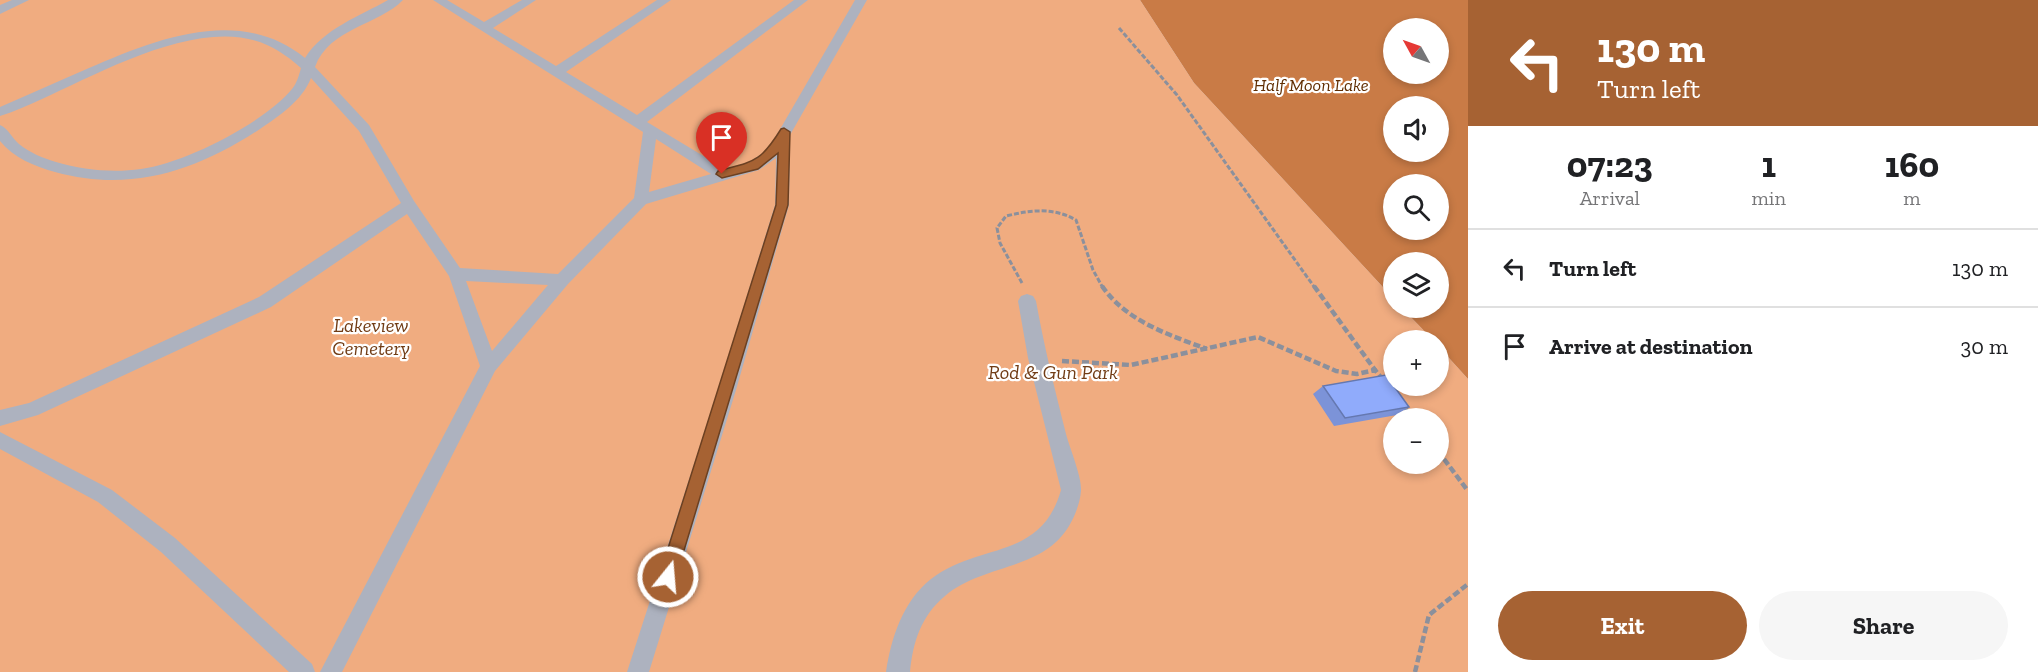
<!DOCTYPE html>
<html lang="en">
<head>
<meta charset="utf-8">
<style>
  :root { --surface:#fff; --page:#f6f6f6; --text:#202124; --muted:#757577; --line:#e0e0e0; --accent:#a66233 }
  body { margin:0; font-family:"Zilla Slab",serif; background:var(--page); color:var(--text); height:100vh; display:flex; flex-direction:column; font-size:22px; white-space:nowrap }
  * { box-sizing:border-box; margin:0 }
  p { font-size:20px; color:var(--muted) }
  .icon { flex:none; width:33px; height:33px; fill:none; stroke:currentColor; stroke-width:2; stroke-linecap:round; stroke-linejoin:round }
  .map { position:relative; flex:1; overflow:hidden }
  .panel { display:flex; flex-direction:column; background:var(--surface); width:570px }
  .panel>* { flex:none }
  .top-card { background:#a66233; color:#fff; overflow:hidden }
  .needle { width:39px; rotate:310deg }
  .controls { position:absolute; left:1383px; top:18px; display:grid; gap:12px }
  .controls a { display:grid; place-items:center; width:66px; height:66px; border-radius:50%; background:var(--surface); box-shadow:0 3px 9px #0003; font-size:30px }
  .pin { position:absolute; display:grid; place-items:center; width:51px; height:51px; color:#fff; margin:-62px -26px; border-radius:50% 50% 50% 0; rotate:-45deg; box-shadow:0 0 6px #0007 }
  .pin .icon { rotate:45deg }
  .me { position:absolute; width:66px; margin:-33px; rotate:17deg; stroke-linejoin:round; filter:drop-shadow(0 0 4px #0008) }
  .turn { display:flex; align-items:center; gap:21px; height:126px; padding:0 30px; font-size:27px }
  .turn .icon { width:78px; height:78px; stroke-width:2.5 }
  .turn b { display:block; font-size:42px; line-height:51px }
  .eta { display:flex; justify-content:space-evenly; align-items:center; height:102px; text-align:center }
  .eta b { font-size:36px; font-weight:700; line-height:42px }
  .primary-button { display:flex; gap:12px; margin-top:auto; padding:12px 30px }
  .primary-button a { flex:1; height:69px; border-radius:36px; background:var(--accent); color:#fff; font-size:24px; font-weight:700; line-height:69px; text-align:center }
  .primary-button a+a { background:var(--page); color:var(--text) }
  ul { padding:0; list-style:none }
  li { display:flex; align-items:center; gap:18px; height:78px; padding:0 30px; border-top:2px solid var(--line) }
  li div { flex:1 }
  li b { display:block; font-size:22px }
  li em { font-style:normal }
  main { display:flex; flex:1; min-height:0 }
  .map>svg:first-child { display:block }
  .green { fill:#f0ac80; fill-rule:evenodd }
  .water { fill:#c97b46; fill-rule:evenodd }
  .lines { fill:none; stroke-linecap:round; stroke-linejoin:round }
  .path-far1 { stroke:#8b909c; stroke-width:3; stroke-dasharray:5 2; stroke-linecap:butt }
  .path { stroke:#8b909c; stroke-width:4.5; stroke-dasharray:7 3; stroke-linecap:butt }
  .service { fill:#adb2bf; fill-rule:evenodd }
  .minor { fill:#adb2bf; fill-rule:evenodd }
  .wall { fill:#7c93d8 }
  .building { fill:#90abfb; stroke:#6578b0; stroke-width:1.5 }
  .route { fill:#a66233; stroke:#6c4021; stroke-width:1.5 }
  .labels { text-anchor:middle; dominant-baseline:central; stroke-width:4.5; stroke-linejoin:round; paint-order:stroke }
  .far-water-label { font-size:18px; font-style:italic; fill:#612e03; stroke:#fff }
  .park-label { font-size:20px; font-style:italic; fill:#713c15; stroke:#fff }
</style>
</head>
<body>
<main>
<div class="map">
<svg width="1468" height="672" viewBox="0 0 1468 672">
  <rect width="100%" height="100%" fill="#e9eefa"/>
  <path class="green" d="M0,0H1140L1194,83L1393,298L1394,308H1402L1433,340H1394V386H1438L1439,347L1468,379V672H0ZM1394,418H1438V464H1394Z"/>
  <path class="water" d="M1140,0H1468V379L1439,347L1438,340H1433L1402,308H1438V262H1394L1393,298L1194,83ZM1394,28H1438V74H1394ZM1394,106H1438V152H1394ZM1394,184H1438V230H1394Z"/>
  <g class="lines">
    <g class="path-far1">
      <path d="M1119,28L1177,95L1315,288"/>
      <path d="M1022,283L1000,243L997,228L1006,216C1031,210 1053,207 1076,220L1093,270L1103,288"/>
    </g>
    <g class="path">
      <path d="M1102,286C1126,321 1169,335 1207,349"/>
      <path d="M1314,286L1375,370"/>
      <path d="M1062,361L1131,365L1258,337L1336,371L1357,374L1375,370L1383,380"/>
      <path d="M1404,407L1413,418"/>
      <path d="M1438,451L1468,491"/>
      <path d="M1415,672L1429,615L1468,584"/>
    </g>
    <g class="service">
      <path d="M388,0H403C379,25 329,28 315,67L369,125L414,201L460,268L558,274L634,198L643,132L433,0H447L484,22L522,0H536L493,28L556,66L657,0H671L566,72L637,115L794,0H808L647,122L725,169L749,162L768,150L855,0H867L790,135L789,205L736,390L649,672H627L718,390L775,205L776,158L759,170L646,204L568,284L495,371L342,672H320L480,366L449,276L407,214L271,307L38,415L0,426V410L29,403L259,297L401,203L359,131L311,78C302,101 279,116 260,129C196,171 131,193 55,172C34,166 14,158 0,141V125C8,128 12,138 19,144C30,153 43,158 56,162C83,170 113,173 141,169C185,163 264,123 292,89C297,83 299,75 301,68C291,59 280,51 267,45C202,15 102,72 42,99C28,105 14,112 0,116V107C30,94 59,81 89,68C156,39 240,5 305,58C323,29 360,16 388,0ZM656,139L711,174L649,192ZM466,281L548,285L492,351Z"/>
      <path d="M0,432L112,490L175,538L312,664L315,672H289L161,552L98,502L0,449Z"/>
    </g>
    <g class="minor">
      <path d="M12,0H29L0,14V5Z"/>
      <path d="M1027,294L1033,296L1036,301C1044,346 1055,390 1066,434C1070,449 1082,477 1081,491C1080,503 1075,516 1069,526C1042,571 982,564 945,596C921,616 913,642 910,672H886C891,638 903,601 931,579C979,542 1041,561 1061,490L1028,358L1018,301L1021,296Z"/>
    </g>
  </g>
  <path class="wall" d="M1323,386L1409,407L1397,415L1334,426L1313,394Z"/>
  <path class="building" d="M1386,375L1409,407L1345,418L1323,386Z"/>
  <path class="route" d="M784,128L790,132L788,205L676,577L673,583L668,586L662,583L659,577L776,205L778,153L758,169L722,178L716,174L718,171C754,161 760,163 781,129Z"/>
  <g class="labels">
    <g class="far-water-label">
      <text x="1311" y="85">Half Moon Lake</text>
    </g>
    <g class="park-label">
      <text x="371" y="325">Lakeview<tspan x="371" dy="23">Cemetery</tspan></text>
      <text x="1053" y="372">Rod &amp; Gun Park</text>
    </g>
  </g>
</svg>
<div class="controls">
<a><svg class="needle" viewBox="-14 -14 28 28"><path d="M0-13l5 13h-10z" fill="#e53935"/><path d="M0 13l5-13h-10z" fill="#757577"/></svg></a>
<a><svg class="icon" aria-label="sound" viewBox="0 0 24 24"><path d="M4 9h4l5-4v14l-5-4H4zM17 9q2 3 0 6"/></svg></a>
<a><svg class="icon" aria-label="search" viewBox="0 0 24 24"><circle cx="10" cy="10" r="6"/><path d="M15 15l6 6"/></svg></a>
<a><svg class="icon" aria-label="layers" viewBox="0 0 24 24"><path d="M12 4l9 5-9 5-9-5zM3 14l9 5 9-5"/></svg></a>
<a>+</a>
<a>−</a>
</div>
<div class="pin" style="left:722px;top:174px;background:#d93025"><svg class="icon" aria-label="arrive" viewBox="0 0 24 24"><path d="M6 21V4h12l-3 4 3 4H6"/></svg></div>
<svg class="me" style="left:668px;top:577px" viewBox="-20 -20 40 40"><circle r="17" fill="#a66233" stroke="#fff" stroke-width="3"/><path d="M0-11L8 9 0 5-8 9z" fill="#fff"/></svg>
</div>
<section class="panel">
<div class="top-card">
<div class="turn"><svg class="icon" aria-label="left" viewBox="0 0 24 24"><path d="M17 20v-9H6M10 6l-5 5 5 5"/></svg><div><b>130 m</b>Turn left</div></div>
</div>
<div class="eta">
<div><b>07:23</b><p>Arrival</p></div>
<div><b>1</b><p>min</p></div>
<div><b>160</b><p>m</p></div>
</div>
<ul>
<li><svg class="icon" aria-label="left" viewBox="0 0 24 24"><path d="M17 20v-9H6M10 6l-5 5 5 5"/></svg><div><b>Turn left</b></div><em>130 m</em></li>
<li><svg class="icon" aria-label="arrive" viewBox="0 0 24 24"><path d="M6 21V4h12l-3 4 3 4H6"/></svg><div><b>Arrive at destination</b></div><em>30 m</em></li>
</ul>
<div class="primary-button"><a>Exit</a><a>Share</a></div>
</section>
</main>
</body>
</html>
